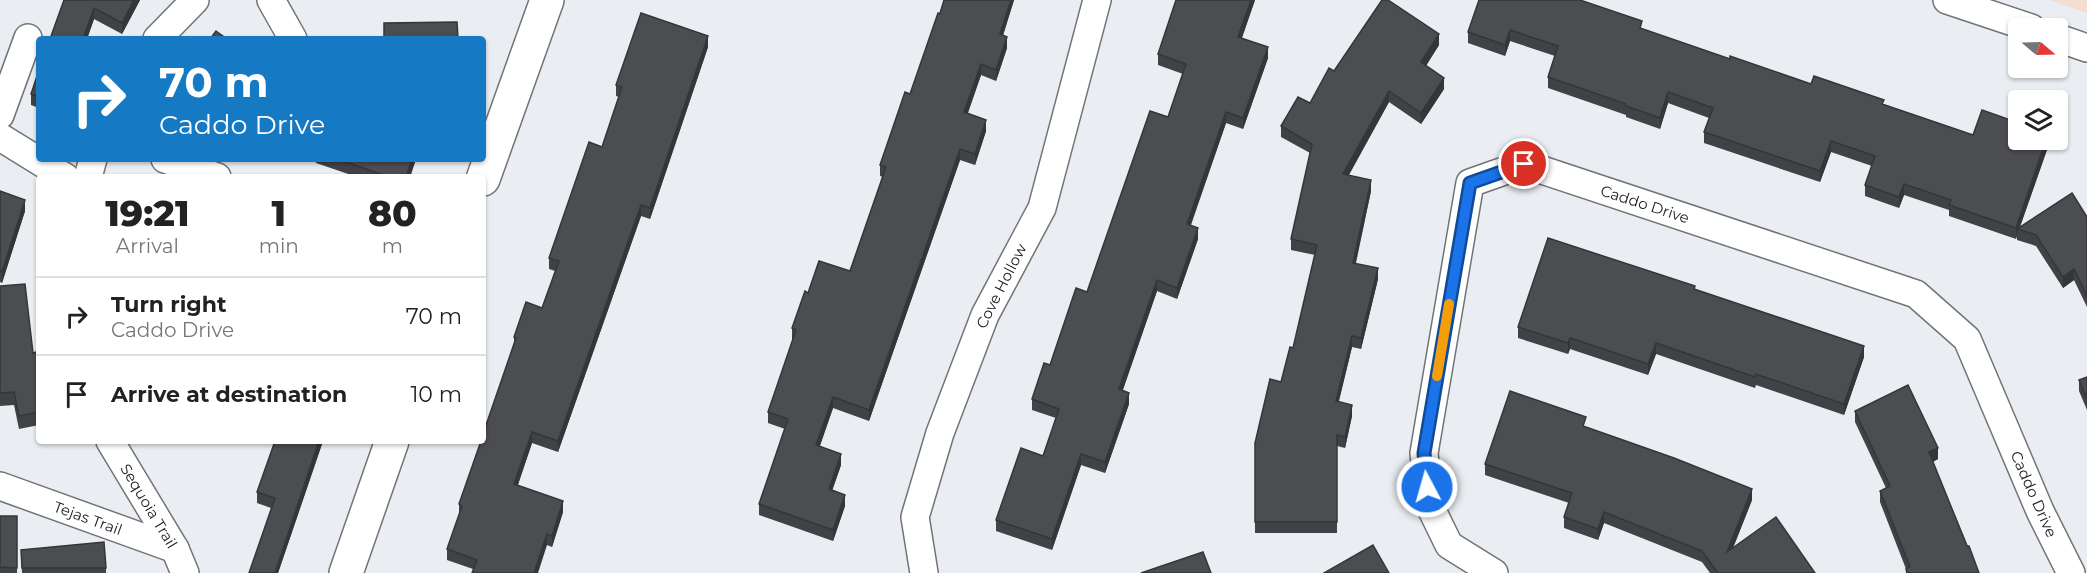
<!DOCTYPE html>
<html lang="en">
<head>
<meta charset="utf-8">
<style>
  :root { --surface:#fff; --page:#f6f6f6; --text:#222; --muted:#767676; --line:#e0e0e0 }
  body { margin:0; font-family:Montserrat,sans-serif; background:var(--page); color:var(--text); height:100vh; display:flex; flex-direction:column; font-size:22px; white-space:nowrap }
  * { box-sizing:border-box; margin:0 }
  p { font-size:20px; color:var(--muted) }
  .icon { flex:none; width:33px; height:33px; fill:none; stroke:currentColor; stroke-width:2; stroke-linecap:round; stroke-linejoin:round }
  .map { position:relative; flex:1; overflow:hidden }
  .side { position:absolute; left:36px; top:174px; width:450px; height:270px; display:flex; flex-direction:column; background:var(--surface); border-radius:6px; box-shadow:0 2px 4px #0004 }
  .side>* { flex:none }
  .top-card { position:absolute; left:36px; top:36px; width:450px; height:126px; border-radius:6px; box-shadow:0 2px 4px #0004; background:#1579c4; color:#fff; overflow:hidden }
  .needle { width:39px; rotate:109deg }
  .buttons { position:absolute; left:2008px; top:18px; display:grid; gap:12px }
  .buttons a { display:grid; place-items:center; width:60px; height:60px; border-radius:6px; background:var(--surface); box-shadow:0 2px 4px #0004; font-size:30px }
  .pin { position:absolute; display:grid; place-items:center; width:51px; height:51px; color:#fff; margin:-26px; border:3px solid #fff; border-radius:50%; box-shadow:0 2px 6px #0007 }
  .me { position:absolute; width:66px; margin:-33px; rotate:354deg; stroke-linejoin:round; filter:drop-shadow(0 0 4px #0008) }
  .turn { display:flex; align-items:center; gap:21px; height:126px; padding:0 24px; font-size:27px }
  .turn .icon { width:78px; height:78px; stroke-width:2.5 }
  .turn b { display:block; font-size:42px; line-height:51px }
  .eta { display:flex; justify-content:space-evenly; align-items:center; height:102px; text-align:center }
  .eta b { font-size:36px; font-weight:800; line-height:42px }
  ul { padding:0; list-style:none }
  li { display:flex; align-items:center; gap:18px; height:78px; padding:0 24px; border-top:2px solid var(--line) }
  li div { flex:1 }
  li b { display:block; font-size:22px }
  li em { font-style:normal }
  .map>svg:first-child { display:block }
  .education { fill:#f3ded0 }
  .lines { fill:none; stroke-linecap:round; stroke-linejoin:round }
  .minor-casing { stroke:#717477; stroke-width:30 }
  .tertiary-casing { stroke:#717477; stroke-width:36 }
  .minor { stroke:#fff; stroke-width:27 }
  .tertiary { stroke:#fff; stroke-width:33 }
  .wall { fill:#404245 }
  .shaded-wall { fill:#343638 }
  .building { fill:#4b4d50; stroke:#343638; stroke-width:1.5 }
  .route-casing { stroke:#114b97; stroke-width:15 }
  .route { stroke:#1a73e8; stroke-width:10 }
  .slow { stroke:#f59e0b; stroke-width:10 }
  .labels { text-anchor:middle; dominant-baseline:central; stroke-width:6; stroke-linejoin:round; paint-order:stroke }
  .street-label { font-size:15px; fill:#202122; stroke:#fff }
</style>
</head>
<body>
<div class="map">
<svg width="2087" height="573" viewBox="0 0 2087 573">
  <rect width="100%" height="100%" fill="#eaedf1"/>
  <path class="education" d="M2050,0H2087V13Z"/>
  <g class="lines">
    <g class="minor-casing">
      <g id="minor">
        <path d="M271,0L293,39"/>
        <path d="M1947,0L2031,28"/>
        <path d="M2058,38L2087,48"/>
        <path d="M157,39L195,0"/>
        <path d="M0,115L28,38"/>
        <path d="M0,137L65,177"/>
        <path d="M165,159L217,177"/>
        <path d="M88,177L93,159"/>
        <path d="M110,441L175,549L185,573"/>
        <path d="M0,486L175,549"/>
        <path d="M924,573L915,517L940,433L985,315L1042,208L1097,0"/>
        <path d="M1494,573L1449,545L1429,504L1424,453L1470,183L1524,164L1916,294L1967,339L2040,511L2071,573"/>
      </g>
    </g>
    <g class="tertiary-casing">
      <g id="tertiary">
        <path d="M483,179L547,0"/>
        <path d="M346,573L392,441"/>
      </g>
    </g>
    <use href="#minor" class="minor"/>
    <use href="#tertiary" class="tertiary"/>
  </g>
  <g class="wall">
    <path d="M64,0H140L122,34L94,19L87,39H50Z"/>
    <path d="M944,0H1014L1003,35L1007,48L996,81L981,75L968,113L986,131L975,165L960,160L869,421L833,408L820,446L841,465L832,490L845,506L833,541L759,515V504L785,429L768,423V412L793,340L792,339V328L808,293L850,271L883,177L880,176V165L910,94Z"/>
    <path d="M1176,0H1255L1242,38L1268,58L1243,129L1226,123L1191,225L1198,239L1177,299L1157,291L1123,390L1129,404L1105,473L1081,465L1052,550L996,531V520L1043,456L1056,418L1032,410V399L1087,292L1168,117L1183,74L1158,65V54Z"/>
    <path d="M1479,0L1642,29L1730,59L1811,84L1884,105L1973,135L2049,140V144L2020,227L2087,217V307L2074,280L2063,288L2036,246L2017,240V235L2016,239L1949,216V210L1904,195L1899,208L1865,196V185L1872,166L1831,152L1820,182L1704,143V132L1709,118L1668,103L1660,129L1626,117V115L1548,88V77L1555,56L1510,41L1505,56L1468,43V32Z"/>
    <path d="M1439,45L1426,66L1444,89L1421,124L1389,102L1349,175L1371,191L1356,263L1378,279L1361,349L1352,347L1339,401L1352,416L1345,448L1337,446V533H1255V443L1281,382L1293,348L1315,255L1291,250V239L1310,153L1281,137V126L1310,103L1334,71Z"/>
    <path d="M708,47L650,219L641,216L558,452L532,443L518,485L563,512L552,547L547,545L473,569L447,560V549L459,515V504L514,345V337L542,308L555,271L549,269V258L602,147L619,97L616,96V85Z"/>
    <path d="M39,70V108L31,105V94Z"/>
    <path d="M316,159H416L410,177H357L316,163Z"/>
    <path d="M0,191L25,211L2,283L0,282Z"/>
    <path d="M0,286L33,353L39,351V425L19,429L14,405L0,406Z"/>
    <path d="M1695,290L1864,357L1844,415L1756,385L1755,388L1656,354L1648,375L1570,349L1568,354L1518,338V327Z"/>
    <path d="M2087,377V410L2079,391V380Z"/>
    <path d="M1855,411L1938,459L1933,462L1979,573H1906V569L1880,502V491L1886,488L1855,422Z"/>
    <path d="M1586,427L1752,500L1733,548L1815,573H1710L1702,562L1604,523L1598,540L1564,528V517L1569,503L1485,475V464Z"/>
    <path d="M275,441H323L278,573L271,508L257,503V492Z"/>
    <rect x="0" y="516" width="17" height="57"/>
    <path d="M21,550L106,568V573H22Z"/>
  </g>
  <g class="shaded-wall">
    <path d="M134,0H140L122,34V23Z"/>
    <path d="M1011,0H1014L1000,45V34Z"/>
    <path d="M1251,0H1255L1238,48V37Z"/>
    <path d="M94,8V19L87,39H83Z"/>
    <path d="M1510,30V41L1505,56V45Z"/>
    <path d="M1439,34V45L1421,73V62Z"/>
    <path d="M708,36V47L650,219V208Z"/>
    <path d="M1007,37V48L996,81V70Z"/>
    <path d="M1268,47V58L1243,129V118Z"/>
    <path d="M981,64V75L964,123V112Z"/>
    <path d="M1444,78V89L1421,124V113Z"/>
    <path d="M1389,91V102L1343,185V174Z"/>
    <path d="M1668,92V103L1660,129V118Z"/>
    <path d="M1226,112V123L1187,235V224Z"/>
    <path d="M986,120V131L975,165V154Z"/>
    <path d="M2046,140H2049V144L2019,229H2017V235L2016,239V228Z"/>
    <path d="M1831,141V152L1820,182V171Z"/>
    <path d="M960,149V160L869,421V410Z"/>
    <path d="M412,159H416L410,177H406Z"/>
    <path d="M1371,180V191L1353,274V263Z"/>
    <path d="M1904,184V195L1899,208V197Z"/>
    <path d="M25,200V211L2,283V272Z"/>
    <path d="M641,205V216L558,452V441Z"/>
    <path d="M1198,228V239L1177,299V288Z"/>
    <path d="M1378,268V279L1361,349V338Z"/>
    <path d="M2074,269V280L2063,288V277Z"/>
    <path d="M1157,280V291L1119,400V389Z"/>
    <path d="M1352,336V347L1336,412V401Z"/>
    <path d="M1570,338V349L1568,354V343Z"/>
    <path d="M1656,343V354L1648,375V364Z"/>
    <path d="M1864,346V357L1844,415V404Z"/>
    <path d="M1129,393V404L1105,473V462Z"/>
    <path d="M833,397V408L816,456V445Z"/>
    <path d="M1352,405V416L1345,448V437Z"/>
    <path d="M532,432V443L514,495V484Z"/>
    <path d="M319,441H323L278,573H275Z"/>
    <path d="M1938,448V459L1929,463V452Z"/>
    <path d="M841,454V465L829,500V489Z"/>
    <path d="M1081,454V465L1052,550V539Z"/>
    <path d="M1752,489V500L1727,563V552Z"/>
    <path d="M845,495V506L833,541V530Z"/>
    <path d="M563,501V512L552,547V536Z"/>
    <path d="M1604,512V523L1598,540V529Z"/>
    <path d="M547,534V545L538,573H534Z"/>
  </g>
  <g class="building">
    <path d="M64,0H134L122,23L94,8L83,39H50Z"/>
    <path d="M944,0H1011L1000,34L1007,37L996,70L981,64L964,112L986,120L975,154L960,149L869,410L833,397L816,445L841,454L829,489L845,495L833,530L759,504L788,419L768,412L796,330L792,328L805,291L808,293L819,261L850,271L886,167L880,165L905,92L910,94L938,13L940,14Z"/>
    <path d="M1176,0H1251L1238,37L1268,47L1243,118L1226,112L1187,224L1198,228L1177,288L1157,280L1119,389L1129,393L1105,462L1081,454L1052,539L996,520L1021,448L1043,456L1059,409L1032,399L1044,363L1050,365L1076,288L1087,292L1150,111L1168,117L1186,64L1158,54Z"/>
    <path d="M1382,0H1388L1439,34L1421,62L1444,78L1421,113L1389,91L1343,174L1371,180L1353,263L1378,268L1361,338L1352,336L1336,401L1352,405L1345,437L1337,435V522H1255V443L1270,379L1281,382L1290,347L1293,348L1317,245L1291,239L1312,144L1281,126L1298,97L1310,103L1329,68L1334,71Z"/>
    <path d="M1479,0H1580L1642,21L1640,28L1730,59V56L1811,84L1814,76L1884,100L1882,104L1973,135L1982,110L2019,123V140H2046L2016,228L1949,205L1951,200L1904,184L1899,197L1865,185L1875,156L1831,141L1820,171L1704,132L1713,108L1668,92L1660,118L1626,106V104L1548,77L1558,46L1510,30L1505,45L1468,32Z"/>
    <path d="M641,13L708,36L650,208L641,205L558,441L532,432L514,484L563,501L552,536L547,534L534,573H472L477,560L447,549L462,506L459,504L481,441H483V434L516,338L514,337L526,302L542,308L559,261L549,258L589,142L602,147L622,87L616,85Z"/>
    <path d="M457,22L458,39H384V23Z"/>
    <path d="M216,31L227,39H210Z"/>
    <path d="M39,70V97L31,94Z"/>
    <path d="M337,159H412L406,177H389Z"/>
    <path d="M0,191L25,200L2,272L0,271Z"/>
    <path d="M2072,193L2087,217V296L2074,269L2063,277L2036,235L2017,229Z"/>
    <path d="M1548,238L1695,286L1694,289L1864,346L1844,404L1756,374L1755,377L1656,343L1648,364L1570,338L1568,343L1518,327Z"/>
    <path d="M25,284L33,353L39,351V412L19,416L14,392L0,393V286Z"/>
    <path d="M2087,377V399L2079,380Z"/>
    <path d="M1908,385L1938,448L1929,452L1967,546H1969L1979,573H1907L1906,569L1910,567L1880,491L1890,486L1855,411Z"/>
    <path d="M1510,391L1586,417L1583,426L1674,458L1752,489L1727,552L1776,517L1815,573H1718L1702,551L1604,512L1598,529L1564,517L1572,493L1485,464Z"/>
    <path d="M275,441H319L275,573H249L275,498L257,492Z"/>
    <path d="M0,516H17V568L0,567Z"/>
    <path d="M104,542L106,568H22L21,550Z"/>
    <path d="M1373,545L1389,573H1324Z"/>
    <path d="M1203,552L1211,573H1141Z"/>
  </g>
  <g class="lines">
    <g class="route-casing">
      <path id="route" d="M1427,487L1424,453L1470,183L1524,164"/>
    </g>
    <use href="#route" class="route"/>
    <path class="slow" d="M1437,376L1449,304"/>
  </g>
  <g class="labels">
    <g class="street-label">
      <text transform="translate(1645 204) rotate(18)">Caddo Drive</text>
      <text transform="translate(1001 286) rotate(-63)">Cove Hollow</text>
      <text transform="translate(2034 494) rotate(66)">Caddo Drive</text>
      <text transform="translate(149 506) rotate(59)">Sequoia Trail</text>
      <text transform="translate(88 518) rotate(20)">Tejas Trail</text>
    </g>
  </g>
</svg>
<div class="buttons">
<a><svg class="needle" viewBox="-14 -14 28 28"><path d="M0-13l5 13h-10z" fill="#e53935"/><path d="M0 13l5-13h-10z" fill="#767676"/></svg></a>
<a><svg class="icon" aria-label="layers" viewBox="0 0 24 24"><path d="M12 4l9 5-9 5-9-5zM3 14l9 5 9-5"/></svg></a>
</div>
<div class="pin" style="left:1524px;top:164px;background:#d93025"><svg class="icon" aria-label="arrive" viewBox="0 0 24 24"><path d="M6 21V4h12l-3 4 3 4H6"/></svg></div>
<svg class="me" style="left:1427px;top:487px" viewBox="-20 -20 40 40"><circle r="17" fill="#1a73e8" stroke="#fff" stroke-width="3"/><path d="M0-11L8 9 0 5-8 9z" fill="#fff"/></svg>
<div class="top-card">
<div class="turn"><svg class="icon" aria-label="right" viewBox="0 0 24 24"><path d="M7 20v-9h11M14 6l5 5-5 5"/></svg><div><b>70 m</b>Caddo Drive</div></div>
</div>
<section class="side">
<div class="eta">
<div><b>19:21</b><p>Arrival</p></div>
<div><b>1</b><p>min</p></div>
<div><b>80</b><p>m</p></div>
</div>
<ul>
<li><svg class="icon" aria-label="right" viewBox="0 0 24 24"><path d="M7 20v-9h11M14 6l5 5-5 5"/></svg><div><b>Turn right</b><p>Caddo Drive</p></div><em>70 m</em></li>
<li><svg class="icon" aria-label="arrive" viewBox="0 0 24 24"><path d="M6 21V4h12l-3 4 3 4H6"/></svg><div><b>Arrive at destination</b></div><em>10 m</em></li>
</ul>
</section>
</div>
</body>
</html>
